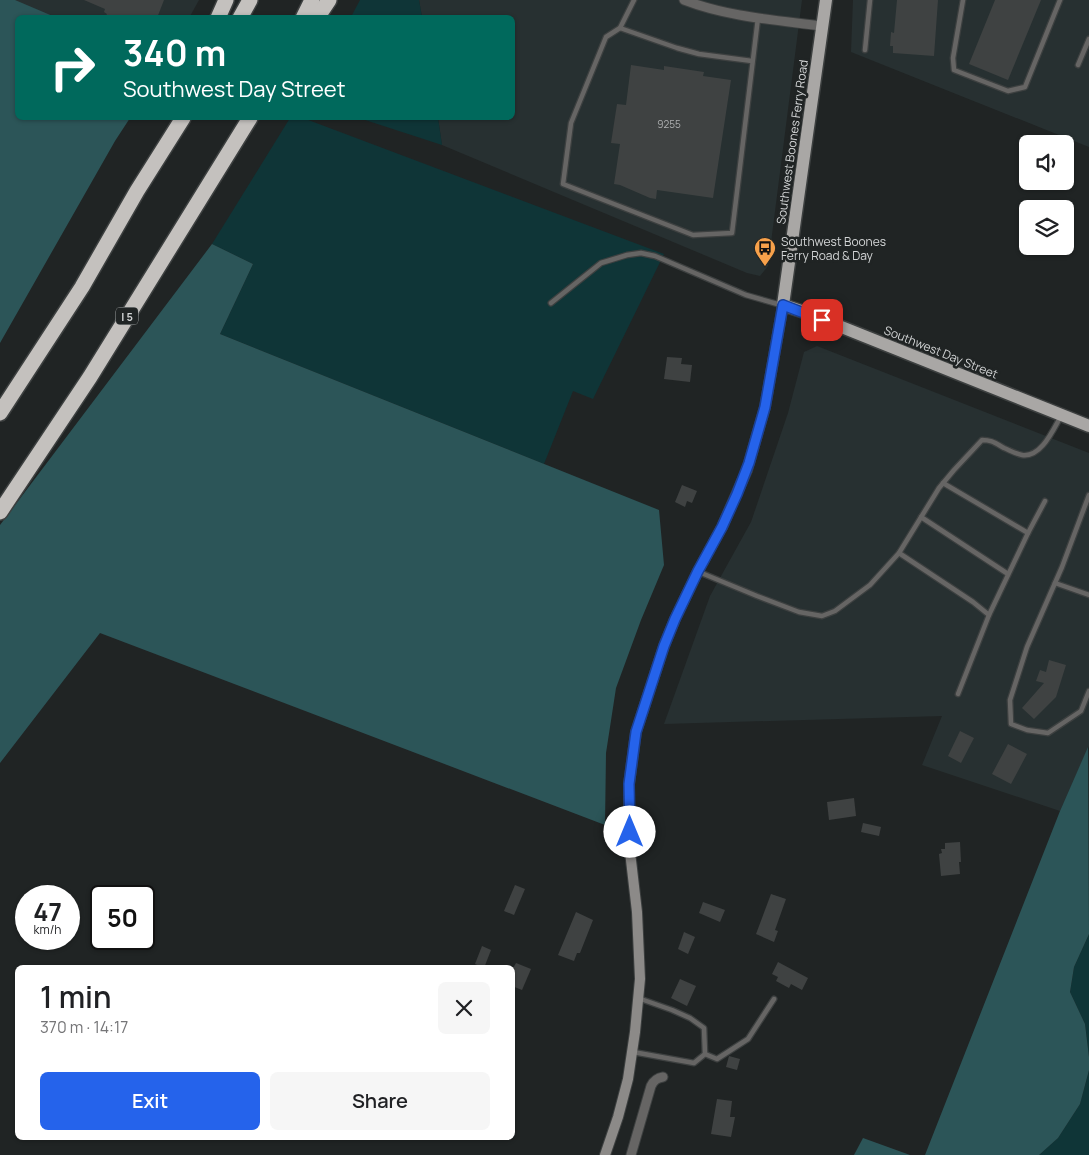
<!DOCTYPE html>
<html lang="en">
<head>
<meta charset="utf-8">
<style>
  :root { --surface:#fff; --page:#f6f6f6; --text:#202124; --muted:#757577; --accent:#2563eb }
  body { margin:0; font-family:Manrope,sans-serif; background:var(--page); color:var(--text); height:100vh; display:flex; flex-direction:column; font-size:19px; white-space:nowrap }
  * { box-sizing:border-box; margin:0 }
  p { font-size:16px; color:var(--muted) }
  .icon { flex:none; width:28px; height:28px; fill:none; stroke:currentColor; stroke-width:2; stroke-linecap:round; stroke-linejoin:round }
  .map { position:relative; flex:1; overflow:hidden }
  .panel { position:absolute; left:15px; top:965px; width:500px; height:175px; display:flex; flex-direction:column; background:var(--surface); border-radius:8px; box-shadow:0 1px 4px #0004 }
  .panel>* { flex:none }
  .top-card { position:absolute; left:15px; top:15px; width:500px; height:105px; border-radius:8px; box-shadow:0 1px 4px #0004; background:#00695c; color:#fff; overflow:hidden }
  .fabs { position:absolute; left:1019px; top:135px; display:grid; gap:10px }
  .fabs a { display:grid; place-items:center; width:55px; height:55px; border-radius:8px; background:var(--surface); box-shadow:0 1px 4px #0004; font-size:25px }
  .speed { position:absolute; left:15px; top:885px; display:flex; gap:10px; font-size:25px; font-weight:700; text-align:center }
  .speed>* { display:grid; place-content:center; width:65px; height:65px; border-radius:50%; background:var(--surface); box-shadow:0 1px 4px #0004; line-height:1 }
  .speed small { font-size:12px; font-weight:400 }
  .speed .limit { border:2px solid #111; border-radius:8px; background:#fff; color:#111 }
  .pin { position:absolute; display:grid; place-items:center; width:42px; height:42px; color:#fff; margin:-21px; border-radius:10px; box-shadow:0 2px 8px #0006 }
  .me { position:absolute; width:55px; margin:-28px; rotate:0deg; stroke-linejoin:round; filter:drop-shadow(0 0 4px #0008) }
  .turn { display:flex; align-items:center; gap:18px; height:105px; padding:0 25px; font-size:22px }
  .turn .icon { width:65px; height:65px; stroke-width:2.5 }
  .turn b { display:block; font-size:35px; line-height:42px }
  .round { display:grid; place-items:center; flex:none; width:52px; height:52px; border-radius:8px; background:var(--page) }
  .headline { display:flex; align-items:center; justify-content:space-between; height:85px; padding:0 25px }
  h1 { font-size:30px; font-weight:600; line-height:38px }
  .cta { display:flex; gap:10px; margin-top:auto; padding:10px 25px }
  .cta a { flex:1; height:58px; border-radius:8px; background:var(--accent); color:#fff; font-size:20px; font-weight:600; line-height:58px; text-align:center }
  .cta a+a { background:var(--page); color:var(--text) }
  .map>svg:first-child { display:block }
  .built { fill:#273031 }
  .green { fill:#0f3537 }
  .forest { fill:#2c5558 }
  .building { fill:#3f4242 }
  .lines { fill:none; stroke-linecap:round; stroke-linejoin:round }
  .lane-casing { stroke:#3d4040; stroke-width:7 }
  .street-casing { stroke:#3d4040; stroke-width:11 }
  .secondary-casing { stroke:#3d4040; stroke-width:12 }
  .primary-casing { stroke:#3d4040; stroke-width:15 }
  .highway-casing { stroke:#3d4040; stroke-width:18 }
  .lane { stroke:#666564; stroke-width:4.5 }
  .street { stroke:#666564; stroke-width:9 }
  .secondary { stroke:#8c8a88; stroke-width:10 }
  .primary { stroke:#a9a7a5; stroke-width:12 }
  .highway { stroke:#c4c1be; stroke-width:15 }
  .route-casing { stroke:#184099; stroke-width:12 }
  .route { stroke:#2563eb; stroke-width:9 }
  .labels { text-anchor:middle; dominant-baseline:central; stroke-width:5; stroke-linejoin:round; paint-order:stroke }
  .number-label { font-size:10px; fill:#aeb0b1 }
  .shield { fill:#202424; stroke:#9da0a1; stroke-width:1 }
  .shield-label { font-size:11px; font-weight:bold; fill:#d3d5d6 }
  .street-label { font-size:12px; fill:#d3d5d6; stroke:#202424 }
  .poi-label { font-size:12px; fill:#d3d5d6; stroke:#202424; text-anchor:start }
</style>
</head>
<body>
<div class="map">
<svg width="1089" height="1155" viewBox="0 0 1089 1155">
  <rect width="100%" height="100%" fill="#202424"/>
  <g class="built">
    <path d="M0,0H199L189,18L42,17Z"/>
    <path d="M419,0H802L768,266L760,276L747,273L442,145L438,118H512V18L422,17Z"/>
    <path d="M853,0H1089V147L851,52Z"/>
    <path d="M817,346L1089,453V746L1060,811L922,765L942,716L664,724L710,596L751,522L788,413L804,352Z"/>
  </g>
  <g class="green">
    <path d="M360,0H419L422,17H351Z"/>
    <path d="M290,118H303L664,254L593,399L573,391L544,464L220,334L253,264L212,244Z"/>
    <path d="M359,118H438L442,145Z"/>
    <path d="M1089,934V1057L1085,1024L1070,992L1074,967Z"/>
    <path d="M1089,1070V1155H1039L1058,1138L1080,1104Z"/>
  </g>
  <g class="forest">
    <path d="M0,0H15L55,17L18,18V118H130L115,141L0,343Z"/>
    <path d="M212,244L253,264L220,334L659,510L664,565L641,620L616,688L606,753L605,825L100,633L0,763V525Z"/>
    <path d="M1088,747L1089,934L1074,967L1070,992L1085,1024L1089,1057V1070L1080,1104L1058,1138L1039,1155H925L1060,811Z"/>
    <path d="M863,1138L910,1155H854Z"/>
  </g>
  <g class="building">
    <path d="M84,0H164L157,18H105L107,14L104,12L105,9Z"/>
    <path d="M897,0H938L934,56L893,53V46H890L891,32L894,33Z"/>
    <path d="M995,0H1041L1008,80L969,64Z"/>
    <path d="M631,65L664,70V66L704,72L703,76L731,80L713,198L657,190L656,199L650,198L620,185L614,184L620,144L611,143L617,104L626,105Z"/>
    <path d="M667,357L682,358L681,364L692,365L690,382L664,379Z"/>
    <path d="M682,485L697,491L692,503L687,501L685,507L675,502Z"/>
    <path d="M1049,660L1066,665L1056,697L1034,719L1022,708L1044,683L1036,681L1040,670L1046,672Z"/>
    <path d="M960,731L974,738L961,763L948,756Z"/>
    <path d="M1008,744L1027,754L1011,784L992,774Z"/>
    <path d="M854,798L856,816L829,820L827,802Z"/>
    <path d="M863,823L881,827L879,836L861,832Z"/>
    <path d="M960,842L961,862H959L960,874L941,876L939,854L942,853L941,849H945V843Z"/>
    <path d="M515,885L525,889L514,915L504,911Z"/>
    <path d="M771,894L786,899L775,930L778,931L774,942L756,934Z"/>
    <path d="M703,902L725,910L720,922L699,913Z"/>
    <path d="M576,912L593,920L580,953H577L574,961L558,955Z"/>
    <path d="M684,932L695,937L688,954L678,949Z"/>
    <path d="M482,946L491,950L484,968L475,964Z"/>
    <path d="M778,962L808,978L802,990L791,984L789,988L776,981L778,977L772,974Z"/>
    <path d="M516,963L531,969L522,990L512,986V970Z"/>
    <path d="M680,979L696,986L687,1006L671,998Z"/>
    <path d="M729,1056L740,1059L737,1070L726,1067Z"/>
    <path d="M717,1099L732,1101L730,1117H735L731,1137L711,1134Z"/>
  </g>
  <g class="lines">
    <g class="lane-casing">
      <g id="lane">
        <path d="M634,0L620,28L606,37L571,123L563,184L693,235L732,233L758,18"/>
        <path d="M963,0L953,58L954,70L1008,91L1025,87L1060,0"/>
        <path d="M620,28L677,48L699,54L752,61"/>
        <path d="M865,50L870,0"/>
        <path d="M1078,65L1089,39"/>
        <path d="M551,303L601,263L627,255L641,253L655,256L746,295L781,305"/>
        <path d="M943,483L1028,533L989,615"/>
        <path d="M1089,495L1062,567L1027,647L1010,700L1011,724L1027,730L1048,733L1081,711L1089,691"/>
        <path d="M921,517L1008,574"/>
        <path d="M1028,533L1045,501"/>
        <path d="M899,553L973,602L989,615L958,694"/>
        <path d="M699,572L757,596L799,612L822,616L835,611L870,585L899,553L939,488L954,470L982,440C992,440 995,443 1004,448C1009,450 1016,454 1022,455C1041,458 1053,430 1061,416"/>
        <path d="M1055,583L1089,595"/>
        <path d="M633,1052L694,1063L705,1054L704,1028L690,1018L672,1010L638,998"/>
        <path d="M705,1054L717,1059L748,1039L774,999"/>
      </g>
    </g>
    <g class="street-casing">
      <g id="street">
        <path d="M684,0C728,17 776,20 822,26"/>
        <path d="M631,1155L651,1086C654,1080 657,1078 663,1077"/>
      </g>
    </g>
    <g class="secondary-casing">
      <path id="secondary" d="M605,1155L618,1117L628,1079L635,1032L640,979L637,912L629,843V784L636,732L664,646L675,619L698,571L722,527L747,470L765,407L783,305"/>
    </g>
    <g class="primary-casing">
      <path id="primary" d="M826,0L783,305L804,312L1089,426"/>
    </g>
    <g class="highway-casing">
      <g id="highway">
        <path d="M218,18L226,0"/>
        <path d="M240,18L250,0"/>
        <path d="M303,18L312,0"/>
        <path d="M317,18L329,0"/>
        <path d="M0,413L82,287L137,191L183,118"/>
        <path d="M0,512L90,377L250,118"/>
      </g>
    </g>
    <use href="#lane" class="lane"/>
    <use href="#street" class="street"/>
    <use href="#secondary" class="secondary"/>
    <use href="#primary" class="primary"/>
    <use href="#highway" class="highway"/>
  </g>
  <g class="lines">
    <g class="route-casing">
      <path id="route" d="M630,832L629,784L636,732L664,646L675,619L698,571L722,527L737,494L749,463L765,407L783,305L822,320"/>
    </g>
    <use href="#route" class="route"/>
  </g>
  <defs>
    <g id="bus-pin" transform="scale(1.125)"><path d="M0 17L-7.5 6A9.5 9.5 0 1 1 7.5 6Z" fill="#f8a14a" stroke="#202424"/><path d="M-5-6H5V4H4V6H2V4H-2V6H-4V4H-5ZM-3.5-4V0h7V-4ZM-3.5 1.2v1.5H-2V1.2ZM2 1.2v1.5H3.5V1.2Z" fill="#111"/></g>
  </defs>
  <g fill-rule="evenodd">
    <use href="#bus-pin" x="765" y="248"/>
  </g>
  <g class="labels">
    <g class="number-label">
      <text x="669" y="124">9255</text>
    </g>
    <rect class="shield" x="116" y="307.5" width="22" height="17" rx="4"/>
    <g class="shield-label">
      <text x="127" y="316">I 5</text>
    </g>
    <g class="street-label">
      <text transform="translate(792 142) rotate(-82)">Southwest Boones Ferry Road</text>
      <text transform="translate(941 352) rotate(22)">Southwest Day Street</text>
    </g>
    <g class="poi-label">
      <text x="781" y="241">Southwest Boones<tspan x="781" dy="14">Ferry Road &amp; Day</tspan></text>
    </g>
  </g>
</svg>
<div class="fabs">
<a><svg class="icon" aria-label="sound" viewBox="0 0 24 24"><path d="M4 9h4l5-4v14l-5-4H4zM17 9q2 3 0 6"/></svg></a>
<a><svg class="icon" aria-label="layers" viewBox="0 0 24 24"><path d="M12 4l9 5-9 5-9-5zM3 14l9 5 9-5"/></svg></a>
</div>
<div class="speed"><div>47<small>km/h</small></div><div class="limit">50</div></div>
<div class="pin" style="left:822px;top:320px;background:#d93025"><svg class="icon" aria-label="arrive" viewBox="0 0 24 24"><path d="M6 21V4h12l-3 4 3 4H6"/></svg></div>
<svg class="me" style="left:630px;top:832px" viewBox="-20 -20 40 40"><circle r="19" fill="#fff"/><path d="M0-13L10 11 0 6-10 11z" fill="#2563eb"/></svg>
<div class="top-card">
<div class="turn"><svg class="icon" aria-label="right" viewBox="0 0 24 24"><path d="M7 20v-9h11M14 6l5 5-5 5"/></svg><div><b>340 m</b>Southwest Day Street</div></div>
</div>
<section class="panel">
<div class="headline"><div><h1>1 min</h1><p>370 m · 14:17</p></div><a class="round"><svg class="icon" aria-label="close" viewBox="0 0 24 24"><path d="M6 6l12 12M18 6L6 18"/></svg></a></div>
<div class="cta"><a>Exit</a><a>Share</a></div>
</section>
</div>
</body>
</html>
